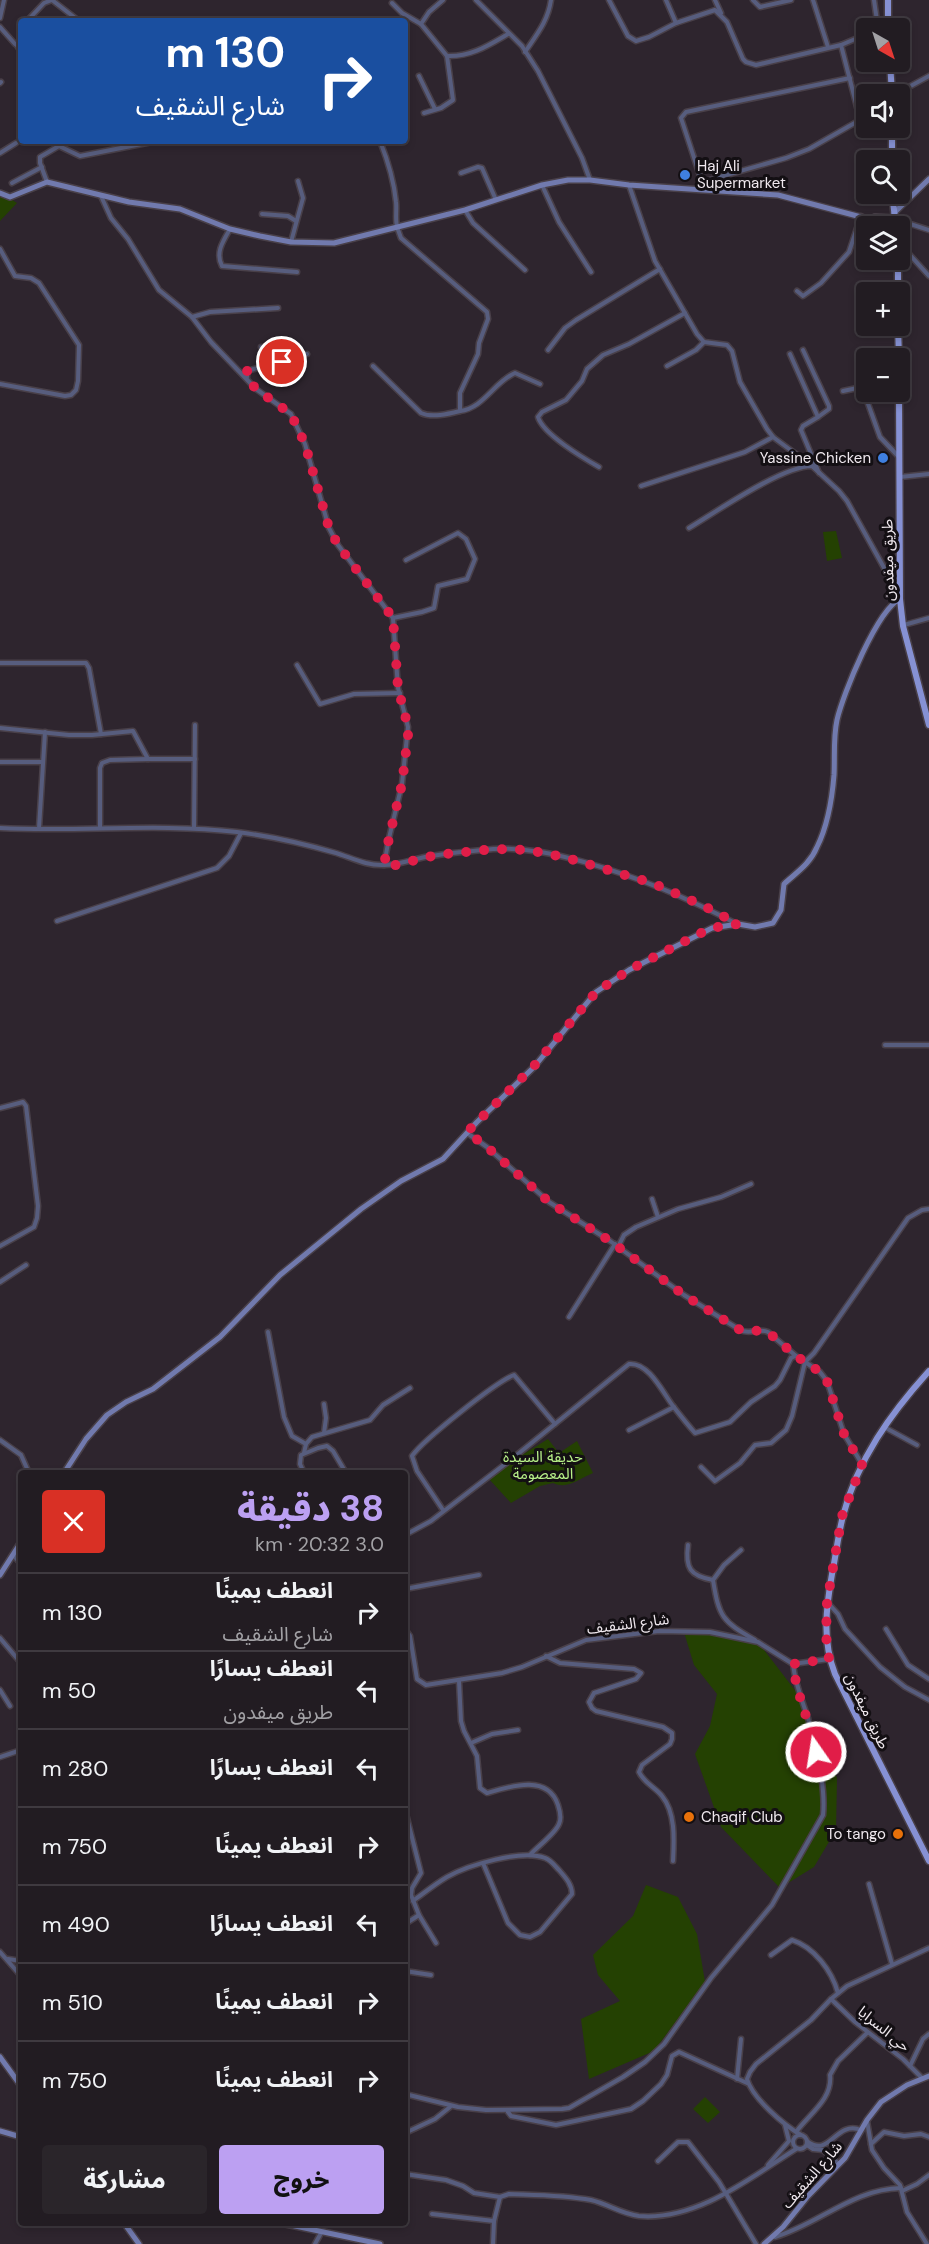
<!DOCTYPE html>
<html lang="ar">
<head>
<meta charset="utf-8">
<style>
  :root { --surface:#221c22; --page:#2a252a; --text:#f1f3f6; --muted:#a2a1a5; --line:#3f3a40; --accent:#bca0f2 }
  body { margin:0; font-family:"DM Sans","Noto Sans Arabic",sans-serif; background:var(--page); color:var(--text); direction:rtl; height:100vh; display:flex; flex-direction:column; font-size:22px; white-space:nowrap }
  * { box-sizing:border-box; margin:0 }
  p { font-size:20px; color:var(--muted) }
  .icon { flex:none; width:33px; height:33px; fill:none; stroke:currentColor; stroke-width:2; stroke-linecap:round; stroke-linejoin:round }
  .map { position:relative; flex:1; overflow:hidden; direction:ltr }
  .sheet { position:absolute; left:18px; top:1470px; width:390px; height:756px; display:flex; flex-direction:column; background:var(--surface); border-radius:6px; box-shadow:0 3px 9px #0003,0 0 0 2px var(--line); direction:rtl }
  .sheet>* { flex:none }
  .top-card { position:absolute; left:18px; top:18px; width:390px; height:126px; border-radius:6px; box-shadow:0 3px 9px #0003,0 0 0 2px var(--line); direction:rtl; background:#1a4fa0; color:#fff; overflow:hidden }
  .needle { width:39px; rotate:141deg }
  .buttons { position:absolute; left:856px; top:18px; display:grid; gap:12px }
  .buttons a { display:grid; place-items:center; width:54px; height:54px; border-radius:6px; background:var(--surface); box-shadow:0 3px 9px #0003,0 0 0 2px var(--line); font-size:30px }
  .pin { position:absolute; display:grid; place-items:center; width:51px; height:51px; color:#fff; margin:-26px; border:3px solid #fff; border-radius:50%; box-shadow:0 2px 6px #0007 }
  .me { position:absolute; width:66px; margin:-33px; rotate:347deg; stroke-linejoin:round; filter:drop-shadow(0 0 4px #0008) }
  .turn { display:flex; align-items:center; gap:21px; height:126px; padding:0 24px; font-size:27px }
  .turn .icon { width:78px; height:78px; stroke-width:2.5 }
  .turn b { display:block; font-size:42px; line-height:51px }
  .round { display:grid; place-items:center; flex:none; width:63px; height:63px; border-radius:6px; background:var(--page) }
  .headline { display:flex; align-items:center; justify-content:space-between; height:102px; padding:0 24px }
  h1 { font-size:36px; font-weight:800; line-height:45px; color:var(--accent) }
  .action { display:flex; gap:12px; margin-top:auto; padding:12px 24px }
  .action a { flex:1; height:69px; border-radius:6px; background:var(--accent); color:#111; font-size:24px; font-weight:800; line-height:69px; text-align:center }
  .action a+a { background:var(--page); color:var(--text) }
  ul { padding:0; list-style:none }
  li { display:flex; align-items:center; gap:18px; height:78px; padding:0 24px; border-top:2px solid var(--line) }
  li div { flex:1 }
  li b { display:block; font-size:22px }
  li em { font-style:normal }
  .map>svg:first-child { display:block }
  .green { fill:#244102 }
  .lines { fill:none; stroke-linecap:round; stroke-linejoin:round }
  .street-casing { stroke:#494049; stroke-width:7 }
  .secondary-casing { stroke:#494049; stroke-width:8 }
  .primary-casing { stroke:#494049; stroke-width:9 }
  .street { stroke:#575d7e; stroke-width:4 }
  .secondary { stroke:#717aae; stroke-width:5 }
  .primary { stroke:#8691d4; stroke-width:6 }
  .route { stroke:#e11d48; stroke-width:10; stroke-dasharray:0 18 }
  .shop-dot { fill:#3f7fe0; stroke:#130f13; stroke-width:2 }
  .food-dot { fill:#e8710a; stroke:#130f13; stroke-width:2 }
  .labels { text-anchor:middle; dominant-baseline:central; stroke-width:6; stroke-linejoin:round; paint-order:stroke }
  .poi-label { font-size:15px; fill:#efe8ee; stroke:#130f13; text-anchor:start }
  .street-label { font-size:15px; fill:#efe8ee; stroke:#130f13 }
  .park-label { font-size:15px; fill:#b9f38a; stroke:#130f13 }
</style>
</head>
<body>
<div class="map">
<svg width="929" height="2244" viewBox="0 0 929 2244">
  <rect width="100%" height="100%" fill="#2e252e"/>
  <g class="green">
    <path d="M0,192L17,203L0,221Z"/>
    <path d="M836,531L842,558L827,561L823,532Z"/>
    <path d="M548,1439L559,1453L577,1441L593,1473C580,1478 568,1490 553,1483L540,1486L511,1503L489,1479L517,1458Z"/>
    <path d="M683,1629L758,1642L804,1702L837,1778L836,1830L814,1867L780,1888L721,1827L695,1754L710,1726L717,1694L694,1665Z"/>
    <path d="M646,1885L678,1897L697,1934L705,1982L654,2051L589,2079L581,2019L620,2001L598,1975L593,1955L633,1916Z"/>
    <path d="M705,2097L720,2112L708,2123L693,2109Z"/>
  </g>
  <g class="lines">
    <g class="street-casing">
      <g id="street">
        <path d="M443,0L429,12L421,24L447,56C471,57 489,45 508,34"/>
        <path d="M476,0L522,46L538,71L582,158L590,180"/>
        <path d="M609,0L628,36L636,41L649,37L676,23L715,10L727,22L743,59L746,62L756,65L841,45L860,119"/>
        <path d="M666,0L676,23"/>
        <path d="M715,0L721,13"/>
        <path d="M753,0L760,7L791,0"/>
        <path d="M813,0L828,47"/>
        <path d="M874,0L878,28"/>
        <path d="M392,3L402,13L421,24"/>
        <path d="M0,18L4,0"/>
        <path d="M27,21L44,3L52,0L79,21"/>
        <path d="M0,27L15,44H21"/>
        <path d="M16,44L21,52"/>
        <path d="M841,45L867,34"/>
        <path d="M525,52C537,34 548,21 551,0"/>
        <path d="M419,76L435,109"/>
        <path d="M0,83L1,82"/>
        <path d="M896,94L929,76"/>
        <path d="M424,113L441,108L453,100L447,56"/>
        <path d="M380,141C388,161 394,181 396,202C397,210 395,218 397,226"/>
        <path d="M0,153L16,143"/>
        <path d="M461,173L478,167L482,168L496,200"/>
        <path d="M47,182L40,163V157L59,146L80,156L157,141"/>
        <path d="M702,182L786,158L809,149L867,116"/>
        <path d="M12,183L42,167"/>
        <path d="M542,185L559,222L591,272"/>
        <path d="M629,185L655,261L697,334L704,342L727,345L732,351L740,382L767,429L773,437L812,466"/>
        <path d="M701,190L702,182L681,118L686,112L850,78"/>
        <path d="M465,210L473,223L525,270"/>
        <path d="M262,214L288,216L296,221"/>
        <path d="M895,219L929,230"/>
        <path d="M230,229C223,241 215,253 222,266L297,272"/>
        <path d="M291,242L303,198L298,181"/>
        <path d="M900,244L929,276"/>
        <path d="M0,249L15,276L31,278L39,283L79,345L78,381L76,390L71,395L65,396L0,384"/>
        <path d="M797,291L803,296L821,283L849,252L861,216"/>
        <path d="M192,317L210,312L278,308"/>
        <path d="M261,347C274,347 277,350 282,362"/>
        <path d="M548,350L565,328L576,320L660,269"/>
        <path d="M803,350L829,406V409L818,417"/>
        <path d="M790,354L818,417L803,426L801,430L819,473"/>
        <path d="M373,366L421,413C432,418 448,414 460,411V393L478,354L479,343L488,319L487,312L401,238L397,227"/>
        <path d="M667,366L696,350L704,342"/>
        <path d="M247,377V371L307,354"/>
        <path d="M843,391L862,387L880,437L899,457"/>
        <path d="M460,411C484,408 494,382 515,373L540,384"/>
        <path d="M599,467C583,458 543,434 538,417L542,412L566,400L582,381L587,369L603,355L629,344L685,313"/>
        <path d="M900,477L929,474"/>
        <path d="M641,486L745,452L773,437"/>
        <path d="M689,528C716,512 782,466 812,466L839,491L847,501L888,575L899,589"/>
        <path d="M393,618L422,612L434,608L438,586L467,579L475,559L466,539L458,533L406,560"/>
        <path d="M904,625L929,618"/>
        <path d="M0,663H86L89,668L101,734"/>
        <path d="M297,665L320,704L354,694L400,693"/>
        <path d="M0,728L69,735H92L133,731L148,759H195"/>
        <path d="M0,762H42"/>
        <path d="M0,828C79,832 158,823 237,832C270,836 305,844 336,853C352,858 367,866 384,865L389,838L402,784L408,727L398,688L393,618L338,545L329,528L305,444L291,414L256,389L211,342L192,317L159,290L128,239L111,218L101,196"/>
        <path d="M39,828L45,732"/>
        <path d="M100,828V768L102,763L110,760L148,759"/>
        <path d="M194,828L195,725"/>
        <path d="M384,865C398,865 411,860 425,857C447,853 471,851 493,849C524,847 555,854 584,862C641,878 685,897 737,924"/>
        <path d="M57,921L217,868L229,856L241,833"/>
        <path d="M885,1045H929"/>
        <path d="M0,1108L23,1102L26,1106L38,1206L37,1218L34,1227L0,1246"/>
        <path d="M467,1133L487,1147L549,1202L610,1241L684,1295L740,1330C749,1335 758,1328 768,1332L796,1356L820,1372L827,1381L844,1434L862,1464"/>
        <path d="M652,1199L658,1217"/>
        <path d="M618,1247L624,1235L636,1227L678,1209L721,1197L751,1184"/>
        <path d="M0,1282L26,1265"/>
        <path d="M569,1317L615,1244"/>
        <path d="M268,1332L284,1417L292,1436L306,1444"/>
        <path d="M884,1427L917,1445"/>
        <path d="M629,1430L674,1407"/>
        <path d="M324,1433L326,1418L324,1404"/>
        <path d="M0,1440L21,1455L29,1473"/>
        <path d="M304,1453L306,1444L312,1437L370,1420L383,1405L410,1388"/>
        <path d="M701,1467L715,1481L740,1463L755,1445L771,1443L786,1430L792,1416L805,1362L814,1353L908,1218L922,1210L929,1209"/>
        <path d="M304,1473L300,1464L301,1455L318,1448L327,1446L333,1451L346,1473"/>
        <path d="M443,1510L417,1471L412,1456C423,1440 496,1382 514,1375L555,1424"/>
        <path d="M405,1535L431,1521L513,1458L629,1364C649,1362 663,1393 673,1406C680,1415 687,1424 695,1433L730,1422L751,1402L775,1386L780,1380L791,1358L795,1356"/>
        <path d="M688,1545C685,1568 690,1576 713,1580"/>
        <path d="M741,1550L724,1565L713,1580C719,1617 722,1621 755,1640"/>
        <path d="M13,1555L21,1564"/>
        <path d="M405,1589L479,1575"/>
        <path d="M828,1603L838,1614L845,1629L880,1667L905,1687L929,1700"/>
        <path d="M405,1629L410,1636L417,1679L426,1685L502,1673L522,1667L586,1640L659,1631L710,1632L758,1642L793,1664L829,1659"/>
        <path d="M886,1629L908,1665L929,1679"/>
        <path d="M0,1638L21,1663"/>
        <path d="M546,1656L560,1663L634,1669L641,1673L636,1679L594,1693L589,1702L592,1708L596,1711L663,1727L672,1733V1739L670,1744L642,1765L639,1772C644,1783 655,1787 662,1796C676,1813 674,1841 673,1861"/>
        <path d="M459,1681L461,1721L464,1731L477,1756L480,1788L487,1793C511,1786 548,1774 558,1805C560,1811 562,1818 559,1824C555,1834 538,1846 530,1855"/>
        <path d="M0,1690L10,1706"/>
        <path d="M471,1743L492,1734L518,1730"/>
        <path d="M0,1757L21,1750"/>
        <path d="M405,1810L421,1873L412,1888L411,1895L405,1892"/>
        <path d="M869,1884L892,1964"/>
        <path d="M413,1901C424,1893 435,1884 447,1877C468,1865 522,1849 545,1858C551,1860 555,1866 559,1870C565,1877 572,1884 572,1894L540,1932L530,1937L520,1935L508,1923L483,1863"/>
        <path d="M419,1915L436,1943"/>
        <path d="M405,1924L419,1915L411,1895"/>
        <path d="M0,1952L21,1976"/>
        <path d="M771,1955L792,1940C814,1947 832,1971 838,1993"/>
        <path d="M8,1959L21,1961"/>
        <path d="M405,1971L431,1975"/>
        <path d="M831,1999L855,2022L903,2059L922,2078"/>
        <path d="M910,2066L923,2039L929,2034"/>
        <path d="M737,2079L741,2039"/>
        <path d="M405,2094L458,2107L486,2110L562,2109L569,2108L623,2077L645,2062L664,2044L711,1978L772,1905L823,1815C826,1788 816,1745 808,1718C802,1700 795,1684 793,1664"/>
        <path d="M508,2112L511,2116L556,2125L631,2109L643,2101L661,2084L667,2075L672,2056L679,2052L747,2083"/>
        <path d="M867,2121L872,2150L884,2168L900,2185L907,2212L927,2244"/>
        <path d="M796,2132C809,2114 833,2099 830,2075L838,2061L867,2033"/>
        <path d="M405,2133L435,2119L450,2107"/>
        <circle cx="800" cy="2142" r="7"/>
        <path d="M801,2135C784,2125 753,2099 747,2079L750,2072L756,2064L811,2020L831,1999L847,1986L929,1948"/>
        <path d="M807,2141C830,2159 835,2120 861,2130"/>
        <path d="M871,2144L884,2132L904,2136L921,2134L929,2137"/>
        <path d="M807,2145L813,2149L823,2150L839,2164"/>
        <path d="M658,2161L678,2142H688L719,2182L756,2244"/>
        <path d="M768,2165L789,2141L785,2125"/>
        <path d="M405,2174L446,2180L463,2186L474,2193L500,2197L509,2194C536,2195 564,2195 591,2200C608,2204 622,2214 639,2216C697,2221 750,2178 796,2149"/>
        <path d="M902,2191L917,2184L929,2175"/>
        <path d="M432,2214L494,2221"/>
        <path d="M775,2237C819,2224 853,2189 901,2188"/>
        <path d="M315,2244L321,2233"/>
        <path d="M493,2244L494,2221L500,2197"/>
      </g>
    </g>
    <g class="secondary-casing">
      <g id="secondary">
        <path d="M0,193L10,197L47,182L129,202L180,209L230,229L260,236L291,242L334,243L465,210L542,185L568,180H590L629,185L778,195L895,226"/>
        <path d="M893,194L910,197"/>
        <path d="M894,213L929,179"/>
        <path d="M875,217L894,218"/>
        <path d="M64,1473L86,1439L107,1415L126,1402L153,1389L220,1337L280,1275L361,1209L401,1181L443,1159L477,1122L534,1067L596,992L629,970L712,928L738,924L755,927L773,923L781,910L784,884C797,872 810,864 817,847C828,825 832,800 834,775C835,757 833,738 837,720C843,694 877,610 900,599"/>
        <path d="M0,1575L21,1542"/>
        <path d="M0,2057L21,2086"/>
        <path d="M0,2131L21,2137"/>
        <path d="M124,2223L139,2244"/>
        <path d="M281,2223L380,2244"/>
        <path d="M764,2244L783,2227L808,2196L845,2158L867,2120L881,2102L907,2085L929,2076"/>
      </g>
    </g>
    <g class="primary-casing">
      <g id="primary">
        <path d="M888,0V28"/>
        <path d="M890,62L892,94"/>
        <path d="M892,128V160"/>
        <path d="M892,194L896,226"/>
        <path d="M898,260V292"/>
        <path d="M898,326L899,358"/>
        <path d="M899,392L900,599L903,626L929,725"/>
        <path d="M929,1371C891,1413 857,1460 843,1516C838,1535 836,1555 832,1574C826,1608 822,1641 835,1674L929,1861"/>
      </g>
    </g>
    <use href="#street" class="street"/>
    <use href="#secondary" class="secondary"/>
    <use href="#primary" class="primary"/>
  </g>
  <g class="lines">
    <path class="route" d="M282,362L247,371V378L256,389L291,414L305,444L329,528L338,545L393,618L398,688L408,727V735L402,784L389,838L384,865L392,866L436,855L495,849L527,850L564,857L652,883L704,906L738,924L712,928L703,932L629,970L596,992L534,1066L467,1132L487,1147L549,1202L610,1241L684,1295L740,1330C749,1334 758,1328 768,1332L796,1356L820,1372L827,1381L844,1434L862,1465L842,1516L827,1602L826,1636L829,1659L793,1664C796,1694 810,1722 816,1752"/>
  </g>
  <g class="shop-dot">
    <circle cx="685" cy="175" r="6"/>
    <circle cx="883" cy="458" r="6"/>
  </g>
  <g class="food-dot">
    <circle cx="689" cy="1817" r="6"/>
    <circle cx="898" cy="1834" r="6"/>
  </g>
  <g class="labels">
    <g class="poi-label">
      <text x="697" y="166">Haj Ali<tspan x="697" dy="17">Supermarket</tspan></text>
      <text x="871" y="458" text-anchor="end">Yassine Chicken</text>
      <text x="701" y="1817">Chaqif Club</text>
      <text x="886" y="1834" text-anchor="end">To tango</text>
    </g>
    <g class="street-label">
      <text transform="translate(888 560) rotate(-91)">طريق ميفدون</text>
      <text transform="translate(628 1624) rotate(-7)">شارع الشقيف</text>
      <text transform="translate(867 1711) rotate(64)">طريق ميفدون</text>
      <text transform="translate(884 2029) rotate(39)">حي السرايا</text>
      <text transform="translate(812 2175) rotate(-49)">شارع الشقيف</text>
    </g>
    <g class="park-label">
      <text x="543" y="1457">حديقة السيدة<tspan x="543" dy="17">المعصومة</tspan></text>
    </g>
  </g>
</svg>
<div class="buttons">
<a><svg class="needle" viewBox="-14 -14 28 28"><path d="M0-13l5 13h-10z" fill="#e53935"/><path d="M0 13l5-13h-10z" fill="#a2a1a5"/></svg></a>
<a><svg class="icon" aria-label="sound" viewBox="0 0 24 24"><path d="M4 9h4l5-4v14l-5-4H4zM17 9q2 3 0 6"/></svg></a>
<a><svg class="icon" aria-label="search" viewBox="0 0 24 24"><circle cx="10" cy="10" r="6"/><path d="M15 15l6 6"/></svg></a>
<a><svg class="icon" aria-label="layers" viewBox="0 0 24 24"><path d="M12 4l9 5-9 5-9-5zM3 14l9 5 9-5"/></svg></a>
<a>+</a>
<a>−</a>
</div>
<div class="pin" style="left:282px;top:362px;background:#d93025"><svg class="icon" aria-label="arrive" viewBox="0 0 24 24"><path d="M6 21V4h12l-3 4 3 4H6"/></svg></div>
<svg class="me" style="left:816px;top:1752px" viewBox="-20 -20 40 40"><circle r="17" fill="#e11d48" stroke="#fff" stroke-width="3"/><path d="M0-11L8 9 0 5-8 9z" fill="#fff"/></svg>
<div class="top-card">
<div class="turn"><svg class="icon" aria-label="right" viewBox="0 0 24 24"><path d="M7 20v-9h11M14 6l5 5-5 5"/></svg><div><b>130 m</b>شارع الشقيف</div></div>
</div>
<section class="sheet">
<div class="headline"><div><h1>38 دقيقة</h1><p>3.0 km · 20:32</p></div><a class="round" style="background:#d93025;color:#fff"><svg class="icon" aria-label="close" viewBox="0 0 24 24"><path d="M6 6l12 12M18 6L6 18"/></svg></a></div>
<ul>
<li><svg class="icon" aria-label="right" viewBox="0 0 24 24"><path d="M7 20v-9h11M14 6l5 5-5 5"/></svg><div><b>انعطف يمينًا</b><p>شارع الشقيف</p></div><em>130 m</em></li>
<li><svg class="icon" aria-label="left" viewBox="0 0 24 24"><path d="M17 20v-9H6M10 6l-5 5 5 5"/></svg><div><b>انعطف يسارًا</b><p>طريق ميفدون</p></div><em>50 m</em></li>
<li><svg class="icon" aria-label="left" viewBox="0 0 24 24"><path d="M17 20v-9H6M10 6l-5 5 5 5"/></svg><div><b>انعطف يسارًا</b></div><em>280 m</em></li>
<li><svg class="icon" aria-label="right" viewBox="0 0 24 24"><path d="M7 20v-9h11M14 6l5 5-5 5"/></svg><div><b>انعطف يمينًا</b></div><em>750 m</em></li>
<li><svg class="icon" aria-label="left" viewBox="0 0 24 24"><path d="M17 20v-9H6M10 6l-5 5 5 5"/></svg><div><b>انعطف يسارًا</b></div><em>490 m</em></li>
<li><svg class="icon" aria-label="right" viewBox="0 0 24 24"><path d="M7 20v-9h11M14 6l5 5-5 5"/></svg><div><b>انعطف يمينًا</b></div><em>510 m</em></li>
<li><svg class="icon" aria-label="right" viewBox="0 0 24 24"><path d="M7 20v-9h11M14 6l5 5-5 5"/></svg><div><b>انعطف يمينًا</b></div><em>750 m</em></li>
</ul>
<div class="action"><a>خروج</a><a>مشاركة</a></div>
</section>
</div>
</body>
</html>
